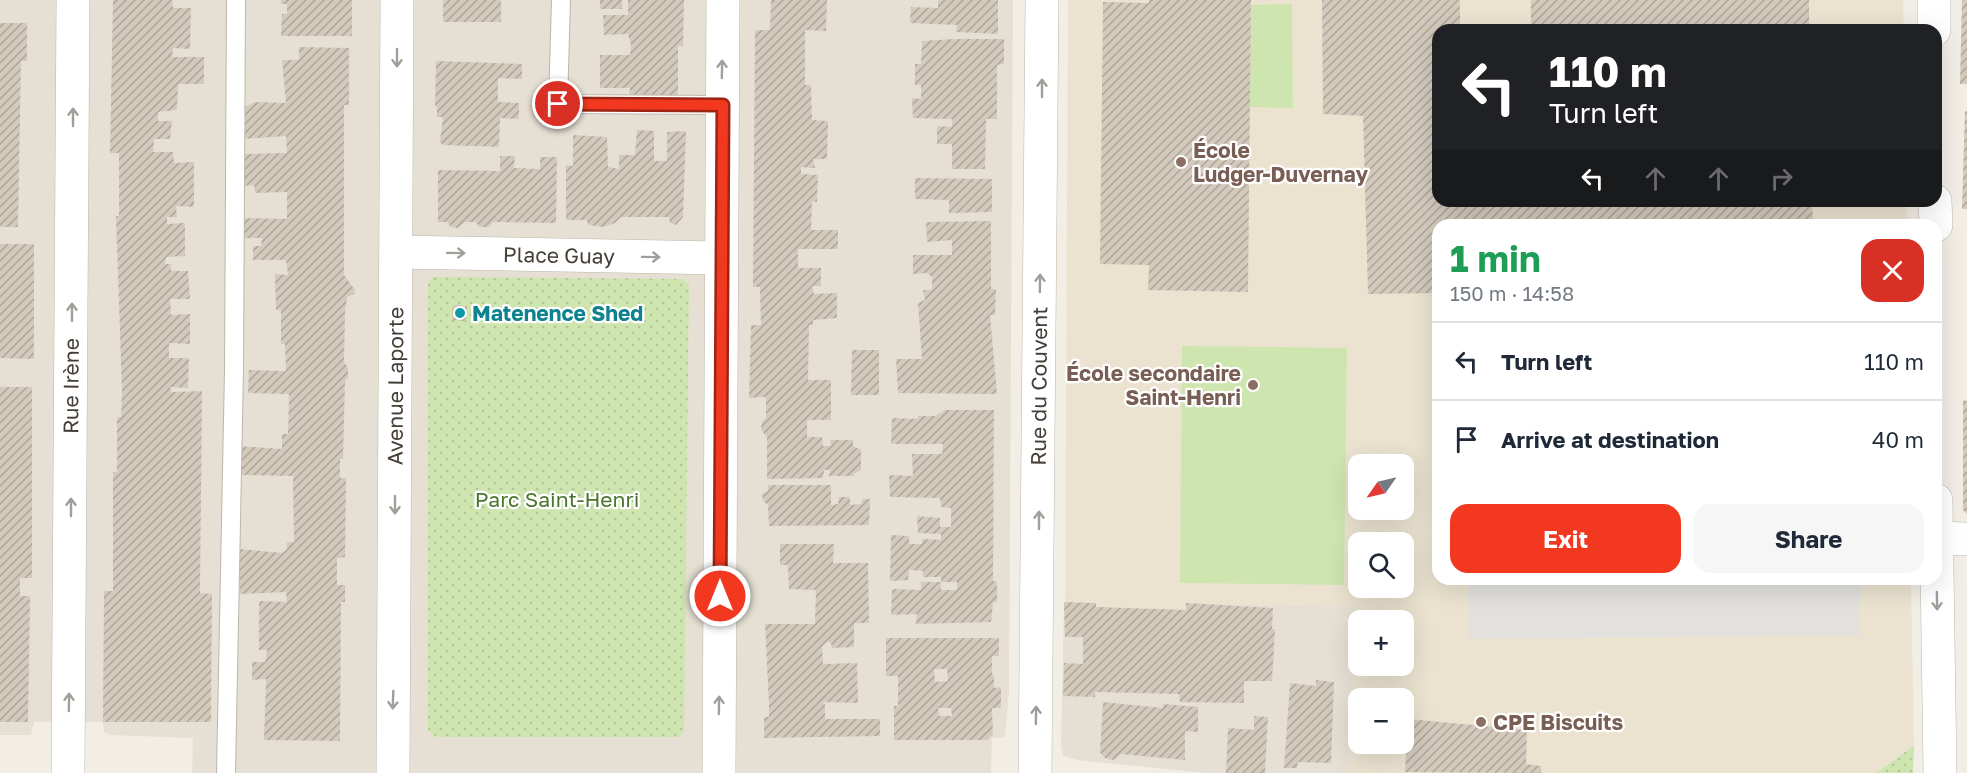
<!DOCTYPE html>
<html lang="en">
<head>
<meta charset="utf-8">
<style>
  :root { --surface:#fff; --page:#f6f6f7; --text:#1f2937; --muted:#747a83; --line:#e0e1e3; --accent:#f2381e }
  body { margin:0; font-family:"Golos Text",sans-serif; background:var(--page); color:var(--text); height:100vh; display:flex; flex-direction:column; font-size:22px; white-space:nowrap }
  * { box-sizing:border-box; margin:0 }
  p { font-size:20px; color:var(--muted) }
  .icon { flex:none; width:33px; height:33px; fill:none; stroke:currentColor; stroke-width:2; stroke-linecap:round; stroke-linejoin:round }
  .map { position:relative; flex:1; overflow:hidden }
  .details { position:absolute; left:1432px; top:219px; width:510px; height:366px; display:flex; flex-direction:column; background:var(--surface); border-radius:18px; box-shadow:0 6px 24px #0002 }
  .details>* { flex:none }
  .guide { position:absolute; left:1432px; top:24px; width:510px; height:183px; border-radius:18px; box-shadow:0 6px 24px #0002; background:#202124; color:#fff; overflow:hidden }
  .needle { width:39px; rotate:236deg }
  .tools { position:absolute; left:1348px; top:454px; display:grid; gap:12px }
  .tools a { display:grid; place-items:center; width:66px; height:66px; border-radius:12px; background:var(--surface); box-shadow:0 6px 24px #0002; font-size:30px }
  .pin { position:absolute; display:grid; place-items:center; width:51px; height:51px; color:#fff; margin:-26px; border:3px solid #fff; border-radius:50%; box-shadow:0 2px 6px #0007 }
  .me { position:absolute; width:66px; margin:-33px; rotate:0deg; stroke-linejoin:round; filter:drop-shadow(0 0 4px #0008) }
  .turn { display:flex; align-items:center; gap:21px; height:126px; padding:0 18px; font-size:27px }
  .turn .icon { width:78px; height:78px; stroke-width:2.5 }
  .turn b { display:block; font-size:42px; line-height:51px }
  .lanes { display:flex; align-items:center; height:57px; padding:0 18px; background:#0003; justify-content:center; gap:30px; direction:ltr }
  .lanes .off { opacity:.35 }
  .round { display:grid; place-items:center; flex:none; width:63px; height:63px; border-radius:18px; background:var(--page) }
  .overview { display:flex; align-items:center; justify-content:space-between; height:102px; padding:0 18px }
  h1 { font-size:36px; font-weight:700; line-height:45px; color:#1e9e55 }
  .action { display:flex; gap:12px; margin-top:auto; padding:12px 18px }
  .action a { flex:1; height:69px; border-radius:18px; background:var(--accent); color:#fff; font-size:24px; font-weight:700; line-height:69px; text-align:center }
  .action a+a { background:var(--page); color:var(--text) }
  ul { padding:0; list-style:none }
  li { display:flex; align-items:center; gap:18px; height:78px; padding:0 18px; border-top:2px solid var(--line) }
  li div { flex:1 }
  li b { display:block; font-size:22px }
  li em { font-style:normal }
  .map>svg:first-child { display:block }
  .residential { fill:#e6e0d4 }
  .education { fill:#ebe3d0; fill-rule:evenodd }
  .grass { fill:#cfe5b0 }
  .park { fill:url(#park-dots) }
  .parking { fill:#e3e1de }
  .building { fill:url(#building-hatch); fill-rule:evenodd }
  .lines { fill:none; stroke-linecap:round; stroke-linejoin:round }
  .lane-casing { stroke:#bdb6a9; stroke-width:20 }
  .street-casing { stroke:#bdb6a9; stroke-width:34 }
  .lane { stroke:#fff; stroke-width:18 }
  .street { stroke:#fff; stroke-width:33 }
  .oneway { stroke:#a29e9a }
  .route-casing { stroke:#9d2414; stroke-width:15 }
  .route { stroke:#f2381e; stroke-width:10 }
  .education-dot { fill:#8d6e63; stroke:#fff; stroke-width:2 }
  .culture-dot { fill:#0f9aa8; stroke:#fff; stroke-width:2 }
  .labels { text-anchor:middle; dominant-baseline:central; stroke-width:4.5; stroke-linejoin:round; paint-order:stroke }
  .education-label { font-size:21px; font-weight:bold; fill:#785e54; stroke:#fff; text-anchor:start }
  .street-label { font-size:21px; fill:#453e36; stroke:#fff }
  .culture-label { font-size:21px; font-weight:bold; fill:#0d838f; stroke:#fff; text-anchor:start }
  .park-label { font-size:21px; fill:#49742b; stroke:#fff }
</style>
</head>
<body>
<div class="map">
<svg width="1967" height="773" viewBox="0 0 1967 773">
  <defs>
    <pattern id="park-dots" width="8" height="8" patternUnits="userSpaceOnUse" patternTransform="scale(1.5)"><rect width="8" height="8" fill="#cfe5b0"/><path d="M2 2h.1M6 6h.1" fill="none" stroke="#b3c698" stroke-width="1.8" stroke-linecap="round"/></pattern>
    <pattern id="building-hatch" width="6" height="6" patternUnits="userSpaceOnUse" patternTransform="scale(1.5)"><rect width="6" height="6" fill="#d3cabc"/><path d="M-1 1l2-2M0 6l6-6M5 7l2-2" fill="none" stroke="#ada59a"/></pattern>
  </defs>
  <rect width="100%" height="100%" fill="#f2eee6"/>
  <g class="residential">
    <path d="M0,0H1013L1009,691L1005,737L992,738L991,773H192L193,738L111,735L104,732L103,722H34L31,735H0Z"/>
    <path d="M1064,602L1186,610V603L1358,607L1348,773H1205L1077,760L1063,756L1061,745Z"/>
  </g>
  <path class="education" d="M1068,0H1903L1904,30H1438V201H1907V225H1438V579H1911L1914,746L1875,773H1348L1358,607L1186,603V610L1096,607V603L1065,602ZM1359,465H1404V510H1359ZM1359,543H1404V588H1359ZM1359,621H1404V666H1359ZM1359,699H1404V744H1359Z"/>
  <g class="grass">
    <path d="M1292,4L1293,108L1250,107L1251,5Z"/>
    <path d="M1182,346L1347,348L1344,585L1180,583Z"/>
  </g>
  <g class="park">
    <path d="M432,277L682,279L689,284L684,731L679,737H436L428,730V285Z"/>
    <path d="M1914,746L1913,773H1875Z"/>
  </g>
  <path class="parking" d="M1468,579H1861L1859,635L1469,639Z"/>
  <g class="building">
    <path d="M113,0H172L173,8H191L190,49L173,48L172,57H204V84H178L177,110L158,112V121H172L170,139H154L153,152H173L174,163L194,162V207L176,206L177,217H167V224L185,223V256L166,257L165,264H171V271H188L190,299H170L171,315L190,314V344L169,343V358H189L188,388L170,387L172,392L202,391L200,593L212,594L211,722H103L104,591H113V472H117V417H121L122,391L116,216H119V153H110Z"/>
    <path d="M281,0H352V36H281L282,14H287V4H281Z"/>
    <rect x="443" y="0" width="58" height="22"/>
    <rect x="600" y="0" width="22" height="9"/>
    <path d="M628,0H684L683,46H678V98L629,96L630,88H600V55H630L631,45L628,34L604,35L603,15H628Z"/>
    <path d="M771,0H827L826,31L805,30V85H811L812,120L828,121L827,159H813L815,168L801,167V174L818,175L817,202L812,201L811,230H838V249H798V268H821V286H812L814,294L837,293V318L813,320V325H809L808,380H831V420H807V437H822L823,446H831L830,440H853V446L861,450V470L854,474V476H829L830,470H824L823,478L767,479V438L761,429L762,421L766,418V397L749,398L751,325H761L760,287H753L755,30H770Z"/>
    <path d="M938,0H998V34L956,32L957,25L910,23L911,7L938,8Z"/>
    <path d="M1149,0H1251L1248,292L1148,290L1149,265L1100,264L1103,2L1149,3Z"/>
    <path d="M1322,0H1460V30H1438V201H1812L1813,225H1438V293L1368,294L1363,116L1323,114Z"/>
    <rect x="1531" y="0" width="278" height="30"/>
    <path d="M1962,0H1967V84H1960Z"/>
    <path d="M0,23H27V61H21L18,227H0Z"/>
    <path d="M954,39H1004V64L997,65V119H986L985,169H952V144H937V126L952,127V119L913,118L912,98L921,99V85H915V64H921L922,41Z"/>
    <path d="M299,47L349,48V105H344V275L355,290L354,294L347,297L345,311L344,362L348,368V378L345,381L343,458L340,459V478H346L345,557L337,558V585H345V602H341L340,741L264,740L266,679L252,680V662H265L267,650H259V601L287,602L286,592L240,594V549L282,553L287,549V542H294L293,476L239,475V446L282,449V434H288L289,394L248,393L249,370L286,371L285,344H281V310H276L275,274L288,275L286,260H253V246H261L262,238H239L240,218L287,219V192L255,193L254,185L239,186L241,154L287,153L286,136L241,139L240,109L255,102L286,103L282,60H299Z"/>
    <path d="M436,61L522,64V79L498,78V102L519,103V119L500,118L499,147L443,145L440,142L443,117H437V106H435Z"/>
    <path d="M1965,111H1967V209H1962Z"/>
    <path d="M637,130L654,131V161H667V132L686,131L683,217L676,225L670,223L669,217H621L615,223L603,227L589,225L586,220H566V165L573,166V135L607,137L608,167L619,169V155H635Z"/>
    <path d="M500,156H515L514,168L540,169V157H557L556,223L493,222L489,227H479L476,222H465L458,228L451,227L447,222H438V170L500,171Z"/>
    <path d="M915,178L992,179V212L949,213V200L915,199Z"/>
    <path d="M991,221V289H996L995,315H990L997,394L898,393L896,359H922L918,303L925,300L923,290H932V277L927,273L913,274V255H952V240L927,242L926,222Z"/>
    <path d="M0,244H34V359L0,358Z"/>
    <path d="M453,305L467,306L466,321L452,320Z"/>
    <path d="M852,350H879V395H851Z"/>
    <path d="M0,387H32V578H20V596H30L28,722H0Z"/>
    <path d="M1963,400L1967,401V514L1963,510Z"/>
    <path d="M945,410H994L993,581L997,582V602H993L991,622L916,624L917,614L891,615L892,589L921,590V582H941V590H957V582H941V577H923V571L909,570L908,580L890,581L891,535L909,536V544H922V539L941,540V534L918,533L917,516L940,518V527H951V508L941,507L940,498L890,497L889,475L913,476L912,454H942L943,444H891L892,418L918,419V416H935Z"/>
    <path d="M768,485H831V505L838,504L839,497H850V505L861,504L863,499H870L869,525L769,526L768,505L763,501L762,494L768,491Z"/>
    <path d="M780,544H834L833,563H868L869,623H854V647L832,648L831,643L827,642L822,647L823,664L857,663L858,703L822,702L825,704V719H880V736L764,738V717H769V704L765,624H815L816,590L789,589L788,565H780Z"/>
    <path d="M1064,602L1096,603V607L1186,610V603L1273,608L1272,629H1275L1272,681H1244V703L1180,702L1179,694L1095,692V697L1063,696L1064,663L1083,664V637H1065Z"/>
    <path d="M886,638H999V656H992V675H994V688L1001,687V708H992L993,734L987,740H894V706H898V676H886ZM934,669H947L948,681L935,682ZM938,708H951L952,716H939Z"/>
    <path d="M1316,680L1334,682L1331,763L1298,762L1297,768H1284L1290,683L1316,686Z"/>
    <path d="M1103,702L1163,708V704L1198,707V732L1185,731V760L1121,754L1114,760L1105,758L1100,752Z"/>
    <path d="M1254,716L1268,717L1265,773H1226L1228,728L1254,730Z"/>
    <path d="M1408,719L1527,730L1526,764L1541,766V773L1405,772Z"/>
  </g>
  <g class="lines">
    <g class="lane-casing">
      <g id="lane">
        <path d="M561,0L558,104L723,105"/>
        <path d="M226,773L234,370L236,0"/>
      </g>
    </g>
    <g class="street-casing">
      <g id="street">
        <path d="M1934,0V30"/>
        <path d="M1935,201L1936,225"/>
        <path id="s1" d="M397,252L720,258"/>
        <path d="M1936,500L1940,773"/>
        <path d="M1937,538L1967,539"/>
        <path id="s2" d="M68,773L73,0"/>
        <path id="s3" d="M393,773L397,0"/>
        <path d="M719,773L723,0"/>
        <path id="s4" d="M1035,773L1042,0"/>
      </g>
    </g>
    <use href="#lane" class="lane"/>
    <use href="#street" class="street"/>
  </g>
  <defs><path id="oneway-shaft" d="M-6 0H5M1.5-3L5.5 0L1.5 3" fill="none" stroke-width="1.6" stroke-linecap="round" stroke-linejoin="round" transform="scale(1.5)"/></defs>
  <g class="oneway">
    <use href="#oneway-shaft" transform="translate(397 58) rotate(90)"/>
    <use href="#oneway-shaft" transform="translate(722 69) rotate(-89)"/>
    <use href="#oneway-shaft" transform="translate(1042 88) rotate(-90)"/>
    <use href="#oneway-shaft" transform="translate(73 117) rotate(-90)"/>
    <use href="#oneway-shaft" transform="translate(456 253) rotate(1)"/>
    <use href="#oneway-shaft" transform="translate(651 257) rotate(1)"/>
    <use href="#oneway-shaft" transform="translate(1040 283) rotate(-89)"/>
    <use href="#oneway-shaft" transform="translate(72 312) rotate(-90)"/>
    <use href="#oneway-shaft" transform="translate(395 505) rotate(90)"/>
    <use href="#oneway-shaft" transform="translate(71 507) rotate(-90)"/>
    <use href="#oneway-shaft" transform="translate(1039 520) rotate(-90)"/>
    <use href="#oneway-shaft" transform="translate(1937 601) rotate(89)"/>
    <use href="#oneway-shaft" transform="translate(393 700) rotate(92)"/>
    <use href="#oneway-shaft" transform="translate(69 702) rotate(-89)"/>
    <use href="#oneway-shaft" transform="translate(719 705) rotate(-89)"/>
    <use href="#oneway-shaft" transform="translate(1036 715) rotate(-89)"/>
  </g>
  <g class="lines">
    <g class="route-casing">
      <path id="route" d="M558,104L723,105L720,596"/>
    </g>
    <use href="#route" class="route"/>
  </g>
  <g class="education-dot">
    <circle cx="1181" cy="162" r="6"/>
    <circle cx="1253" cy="385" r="6"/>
    <circle cx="1481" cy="722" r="6"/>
  </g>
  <circle class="culture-dot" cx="460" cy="313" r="6"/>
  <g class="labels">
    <g class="education-label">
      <text x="1193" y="150">École<tspan x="1193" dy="24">Ludger-Duvernay</tspan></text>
      <text x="1241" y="373" text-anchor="end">École secondaire<tspan x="1241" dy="24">Saint-Henri</tspan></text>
      <text x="1493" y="722">CPE Biscuits</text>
    </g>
    <g class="street-label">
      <text stroke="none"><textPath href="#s1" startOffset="162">Place Guay</textPath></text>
      <text stroke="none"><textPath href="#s2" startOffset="387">Rue Irène</textPath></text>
      <text stroke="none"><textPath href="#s3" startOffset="387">Avenue Laporte</textPath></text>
      <text stroke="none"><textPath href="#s4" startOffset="387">Rue du Couvent</textPath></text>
    </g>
    <g class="culture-label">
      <text x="472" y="313">Matenence Shed</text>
    </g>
    <g class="park-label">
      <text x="557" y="499">Parc Saint-Henri</text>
    </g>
  </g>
</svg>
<div class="tools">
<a><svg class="needle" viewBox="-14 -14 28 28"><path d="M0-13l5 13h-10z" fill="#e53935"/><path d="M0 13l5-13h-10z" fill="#747a83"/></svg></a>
<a><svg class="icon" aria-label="search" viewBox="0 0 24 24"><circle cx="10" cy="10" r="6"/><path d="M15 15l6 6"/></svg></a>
<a>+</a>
<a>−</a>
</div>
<div class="pin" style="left:558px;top:104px;background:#d93025"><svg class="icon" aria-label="arrive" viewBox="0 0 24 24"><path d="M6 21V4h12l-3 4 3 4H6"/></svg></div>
<svg class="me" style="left:720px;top:596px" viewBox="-20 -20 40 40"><circle r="17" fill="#f2381e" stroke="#fff" stroke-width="3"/><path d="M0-11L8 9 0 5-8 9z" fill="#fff"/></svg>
<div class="guide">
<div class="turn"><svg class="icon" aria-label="left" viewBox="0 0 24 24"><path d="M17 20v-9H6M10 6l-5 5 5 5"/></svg><div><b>110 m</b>Turn left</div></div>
<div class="lanes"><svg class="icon" aria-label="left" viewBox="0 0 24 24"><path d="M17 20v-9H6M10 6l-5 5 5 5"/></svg><svg class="icon off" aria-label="ahead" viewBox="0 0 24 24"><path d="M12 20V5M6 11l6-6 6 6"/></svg><svg class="icon off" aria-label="ahead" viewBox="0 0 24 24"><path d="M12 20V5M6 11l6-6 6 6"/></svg><svg class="icon off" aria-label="right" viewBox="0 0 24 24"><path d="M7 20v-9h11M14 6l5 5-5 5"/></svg></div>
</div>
<section class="details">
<div class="overview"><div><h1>1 min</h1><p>150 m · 14:58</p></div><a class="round" style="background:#d93025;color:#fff"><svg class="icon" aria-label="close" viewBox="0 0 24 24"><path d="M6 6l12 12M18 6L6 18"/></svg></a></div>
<ul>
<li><svg class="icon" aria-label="left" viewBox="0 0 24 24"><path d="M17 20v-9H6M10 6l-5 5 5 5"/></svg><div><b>Turn left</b></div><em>110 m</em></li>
<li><svg class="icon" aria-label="arrive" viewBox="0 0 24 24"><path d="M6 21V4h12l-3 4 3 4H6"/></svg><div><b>Arrive at destination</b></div><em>40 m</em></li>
</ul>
<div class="action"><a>Exit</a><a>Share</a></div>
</section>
</div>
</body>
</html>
